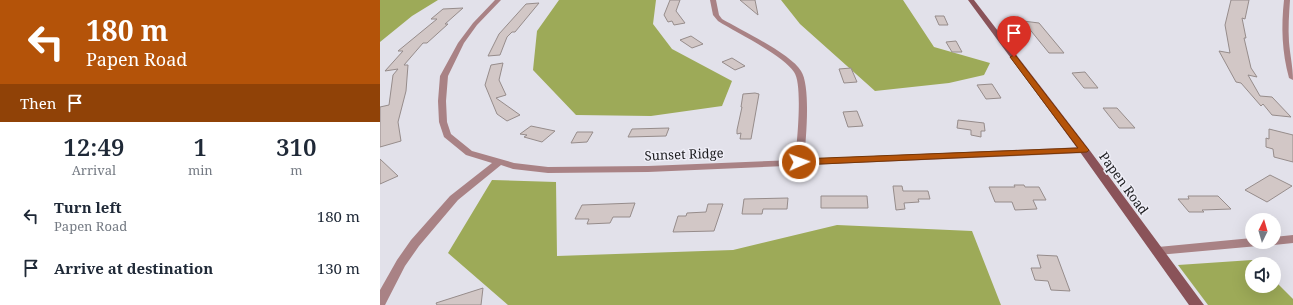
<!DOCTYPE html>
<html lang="en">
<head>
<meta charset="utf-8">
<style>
  :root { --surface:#fff; --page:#f2f2f3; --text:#1f2937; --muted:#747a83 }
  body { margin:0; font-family:"Noto Serif",serif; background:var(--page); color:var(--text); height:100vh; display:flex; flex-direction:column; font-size:15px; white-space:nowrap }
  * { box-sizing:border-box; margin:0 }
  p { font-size:13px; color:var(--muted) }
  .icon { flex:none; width:22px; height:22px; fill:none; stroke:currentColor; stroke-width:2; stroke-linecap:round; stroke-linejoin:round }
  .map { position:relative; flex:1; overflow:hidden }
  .details { display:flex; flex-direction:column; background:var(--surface); width:380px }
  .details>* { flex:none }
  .hud { background:#b45309; color:#fff; overflow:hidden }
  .needle { width:26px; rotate:5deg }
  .buttons { position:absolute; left:865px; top:213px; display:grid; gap:8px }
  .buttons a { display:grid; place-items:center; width:36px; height:36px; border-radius:50%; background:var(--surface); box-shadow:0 4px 16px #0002; font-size:20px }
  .pin { position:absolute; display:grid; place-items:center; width:34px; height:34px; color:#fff; margin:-41px -17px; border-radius:50% 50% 50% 0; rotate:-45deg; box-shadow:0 0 4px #0007 }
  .pin .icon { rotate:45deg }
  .me { position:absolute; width:44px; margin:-22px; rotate:88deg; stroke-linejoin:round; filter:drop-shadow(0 0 3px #0008) }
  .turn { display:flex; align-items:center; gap:14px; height:84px; padding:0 20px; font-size:18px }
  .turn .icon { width:52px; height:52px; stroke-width:2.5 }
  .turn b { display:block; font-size:28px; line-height:34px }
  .then { display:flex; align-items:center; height:38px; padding:0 20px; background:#0003; gap:8px; font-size:15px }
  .eta { display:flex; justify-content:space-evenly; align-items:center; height:68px; text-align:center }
  .eta b { font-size:24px; font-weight:600; line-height:28px }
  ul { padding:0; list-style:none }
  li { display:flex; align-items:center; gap:12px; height:52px; padding:0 20px }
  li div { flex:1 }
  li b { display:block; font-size:15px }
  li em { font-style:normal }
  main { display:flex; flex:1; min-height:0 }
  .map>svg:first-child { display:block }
  .forest { fill:#9daa58 }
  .building { fill:#d2c7c6; stroke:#968c8b }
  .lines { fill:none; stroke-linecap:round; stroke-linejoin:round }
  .street { fill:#a98285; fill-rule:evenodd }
  .secondary { fill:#8a5359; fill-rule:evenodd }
  .route { fill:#b45309; stroke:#753606 }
  .labels { text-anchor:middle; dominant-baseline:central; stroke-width:3; stroke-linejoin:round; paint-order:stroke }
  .street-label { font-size:13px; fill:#1b1b1e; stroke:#efeef7 }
</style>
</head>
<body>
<main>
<section class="details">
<div class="hud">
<div class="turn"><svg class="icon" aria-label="left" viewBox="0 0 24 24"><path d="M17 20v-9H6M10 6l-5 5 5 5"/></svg><div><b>180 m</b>Papen Road</div></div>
<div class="then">Then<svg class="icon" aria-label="arrive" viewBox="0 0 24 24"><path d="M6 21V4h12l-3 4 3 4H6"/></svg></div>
</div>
<div class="eta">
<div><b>12:49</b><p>Arrival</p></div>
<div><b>1</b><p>min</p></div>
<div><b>310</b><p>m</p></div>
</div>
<ul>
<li><svg class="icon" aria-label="left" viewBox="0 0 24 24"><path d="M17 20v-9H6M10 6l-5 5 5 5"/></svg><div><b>Turn left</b><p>Papen Road</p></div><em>180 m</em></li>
<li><svg class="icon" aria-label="arrive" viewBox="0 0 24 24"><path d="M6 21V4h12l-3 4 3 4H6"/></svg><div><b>Arrive at destination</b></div><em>130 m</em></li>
</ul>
</section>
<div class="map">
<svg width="913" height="305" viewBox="0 0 913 305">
  <rect width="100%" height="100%" fill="#e2e1ea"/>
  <g class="forest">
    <path d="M0,0H58L32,16L0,42Z"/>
    <path d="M179,0H276L273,24L292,49L352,81L342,106L271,116L196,115L153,70L157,31Z"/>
    <path d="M401,0H523L554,47L610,63L604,75L569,83L495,91L420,24Z"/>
    <path d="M112,180L176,182L177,256L353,250L457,225L592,231L621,305H128L68,253Z"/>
    <path d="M872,260L877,264H872V286H894V280L913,299V305H828L798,265Z"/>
  </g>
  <g class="building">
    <path d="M290,0H300L296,11L305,23L294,25L292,21L288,22L284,15Z"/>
    <path d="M360,0H375L378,15Z"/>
    <path d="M851,0H869L865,19L862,18L866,38H864L871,68L877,77L868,75L880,96L892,97L911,117L892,115L883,104L881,106L861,83L856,82L839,51L850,53L845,25Z"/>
    <path d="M159,3L135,32H132L127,37L120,55L108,56L119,34L146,4Z"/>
    <path d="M83,8L65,24H68L47,43H43L24,65H28L26,91L18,122L21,141L0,147V107L9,105L13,75L18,69L5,71L23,51H18L57,19H51L63,9Z"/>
    <path d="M555,16H564L568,25H559Z"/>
    <path d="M643,21L659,23L684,53H669Z"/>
    <path d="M311,36L323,44L312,48L300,40Z"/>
    <path d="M576,41L582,52H572L566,42Z"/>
    <path d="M352,58L365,66L355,70L342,62Z"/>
    <path d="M123,63L119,80L126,95L116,98L140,115L127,121L117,114L105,85L111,65Z"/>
    <path d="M471,68L477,82L464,83L459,69Z"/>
    <path d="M705,72L718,88H704L692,73Z"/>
    <path d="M612,84L621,98L606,99L597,85Z"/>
    <path d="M375,93L379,94L371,139H360L361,133L357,134V130L362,107H361L363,94Z"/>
    <path d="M723,108H737L755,128H739Z"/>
    <path d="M477,111L483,126L468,127L463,112Z"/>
    <path d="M578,120L604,123L605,131H601V137L591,135V130L577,128Z"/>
    <path d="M151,126L175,131L162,142L144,137L147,135L140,134Z"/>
    <path d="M289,128L286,136L248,137L252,129Z"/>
    <path d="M889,129L913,135V162L894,157L893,149L886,147V138L889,139Z"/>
    <path d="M197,132H213L207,142L191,143Z"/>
    <path d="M0,159L18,176L0,184Z"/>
    <path d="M890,175L912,186L887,202L865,190Z"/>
    <path d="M634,185H644L645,187H659L666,200H653L657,209L635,210L632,202H615L609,187H635Z"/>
    <path d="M513,186H522L523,191H548L550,199H538L539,202L524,203L525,209L516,210Z"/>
    <path d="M441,196H487L488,208H441Z"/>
    <path d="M808,196H838L851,209L822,210L824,212H809L798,199H809Z"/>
    <path d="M408,198L407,209H383L382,214H362L364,199Z"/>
    <path d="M255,203L250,217H233L230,223L207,224L209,219H195L202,205Z"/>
    <path d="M328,204H343L334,231L293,232L298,216H306L307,213L326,212Z"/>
    <path d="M657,255L677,256L690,291L671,290L668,281L655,280L651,268H661Z"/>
    <path d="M103,288L101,305H57L56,303Z"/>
  </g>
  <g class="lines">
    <g class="street">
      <path d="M115,0H121L97,25L84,43L68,76L66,101L67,122L71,134L92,151L134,163L168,167L268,166L415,160C417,143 423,84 414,72C403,55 357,33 338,21L333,15L330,0H336L339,15L342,19C361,30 411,54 421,71C431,86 426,140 424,159L704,147L708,150L704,153L268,172L168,173L133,169L121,165L78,200L39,246L25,266L5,305H0V290L17,260L31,240L70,196L112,163L86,155L64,137L59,122L58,101L60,76L78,43L93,23Z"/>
      <path d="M904,0H910C909,14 908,28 909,42C910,55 913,67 913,80L909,78C902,52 901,27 904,0Z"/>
      <path d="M913,235V243L894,245L889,242H894V237Z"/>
      <path d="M872,238V242H884L882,245L878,246L778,255L774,254L772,251L774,248L778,247Z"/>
    </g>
    <path class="secondary" d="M588,0H594L708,148L824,305H809L700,152Z"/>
  </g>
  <path class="route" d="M634,55L636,56L707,148L709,150L707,152L419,165L415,162L419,159L698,148L630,57Z"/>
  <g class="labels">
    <g class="street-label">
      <text transform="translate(304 154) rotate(-2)">Sunset Ridge</text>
      <text transform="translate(744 183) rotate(54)">Papen Road</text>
    </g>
  </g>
</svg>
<div class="buttons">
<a><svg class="needle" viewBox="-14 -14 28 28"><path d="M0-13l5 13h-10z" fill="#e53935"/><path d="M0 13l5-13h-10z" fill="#747a83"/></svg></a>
<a><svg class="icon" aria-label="sound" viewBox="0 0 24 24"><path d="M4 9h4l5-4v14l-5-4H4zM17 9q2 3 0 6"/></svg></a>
</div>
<div class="pin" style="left:634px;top:57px;background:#d93025"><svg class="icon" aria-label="arrive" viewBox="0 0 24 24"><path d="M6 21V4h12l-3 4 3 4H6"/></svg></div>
<svg class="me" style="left:419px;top:162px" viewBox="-20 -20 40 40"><circle r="17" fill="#b45309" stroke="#fff" stroke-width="3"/><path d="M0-11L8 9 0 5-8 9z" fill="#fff"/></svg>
</div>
</main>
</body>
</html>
